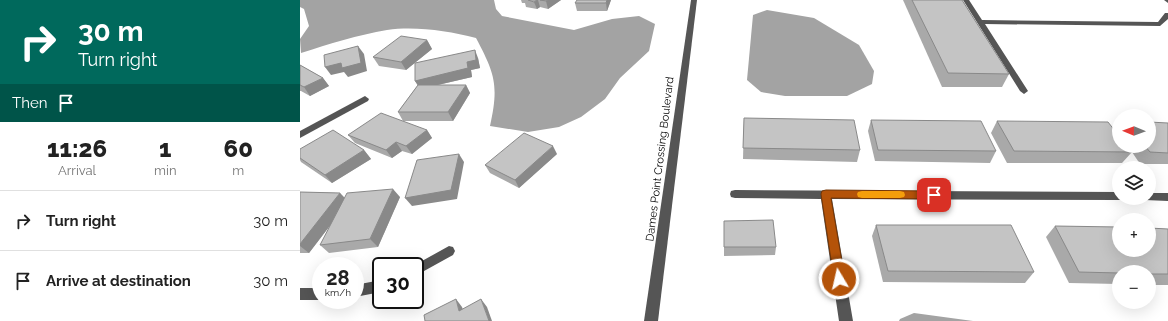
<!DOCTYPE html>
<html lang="en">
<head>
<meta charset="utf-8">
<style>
  :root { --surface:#fff; --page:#f6f6f6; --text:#222; --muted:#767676; --line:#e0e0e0 }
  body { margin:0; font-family:Raleway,sans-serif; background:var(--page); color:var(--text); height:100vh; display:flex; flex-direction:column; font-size:15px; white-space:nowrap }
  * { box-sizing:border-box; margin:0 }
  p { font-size:13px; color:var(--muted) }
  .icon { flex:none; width:22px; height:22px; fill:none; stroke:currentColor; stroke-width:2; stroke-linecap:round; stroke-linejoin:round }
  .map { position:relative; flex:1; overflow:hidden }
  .panel { display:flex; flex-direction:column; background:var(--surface); width:300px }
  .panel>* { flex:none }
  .hud { background:#00695c; color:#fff; overflow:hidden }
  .needle { width:26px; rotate:271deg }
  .buttons { position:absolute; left:812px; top:109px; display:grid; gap:8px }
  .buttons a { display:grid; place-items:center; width:44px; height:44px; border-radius:50%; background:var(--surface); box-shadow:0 4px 16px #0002; font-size:20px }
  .speed { position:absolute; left:12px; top:257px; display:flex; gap:8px; font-size:20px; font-weight:700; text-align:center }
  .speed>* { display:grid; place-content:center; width:52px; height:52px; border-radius:50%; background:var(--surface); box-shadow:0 4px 16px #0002; line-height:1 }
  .speed small { font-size:10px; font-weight:400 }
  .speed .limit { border:2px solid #111; border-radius:6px; background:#fff; color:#111 }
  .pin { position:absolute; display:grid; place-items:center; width:34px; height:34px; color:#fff; margin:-17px; border-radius:8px; box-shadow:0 2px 6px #0006 }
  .me { position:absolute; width:44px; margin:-22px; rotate:351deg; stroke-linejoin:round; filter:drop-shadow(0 0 3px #0008) }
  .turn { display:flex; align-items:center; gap:14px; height:84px; padding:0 12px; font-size:18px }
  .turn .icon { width:52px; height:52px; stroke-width:2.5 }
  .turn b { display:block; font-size:28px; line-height:34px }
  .then { display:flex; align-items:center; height:38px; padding:0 12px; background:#0003; gap:8px; font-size:15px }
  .eta { display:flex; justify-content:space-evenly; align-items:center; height:68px; text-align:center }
  .eta b { font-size:24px; font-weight:800; line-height:28px }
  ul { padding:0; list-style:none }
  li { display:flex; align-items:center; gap:12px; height:60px; padding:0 12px; border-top:1px solid var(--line) }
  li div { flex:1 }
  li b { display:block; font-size:15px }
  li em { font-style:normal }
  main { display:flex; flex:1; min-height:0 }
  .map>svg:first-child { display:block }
  .water { fill:#a3a3a3 }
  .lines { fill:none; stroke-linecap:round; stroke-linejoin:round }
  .minor { fill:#555; fill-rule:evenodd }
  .wall { fill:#a9a9a9 }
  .shaded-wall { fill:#898989 }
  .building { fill:#c4c4c4; stroke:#898989 }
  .route { fill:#b45309; stroke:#753606 }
  .slow { fill:#f59e0b }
  .labels { text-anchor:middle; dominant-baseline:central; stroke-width:3; stroke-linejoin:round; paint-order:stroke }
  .street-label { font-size:11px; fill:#000; stroke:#fff }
</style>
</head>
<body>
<main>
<section class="panel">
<div class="hud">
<div class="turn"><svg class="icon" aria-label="right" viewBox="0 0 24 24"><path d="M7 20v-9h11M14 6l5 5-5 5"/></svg><div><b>30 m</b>Turn right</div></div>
<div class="then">Then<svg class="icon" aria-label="arrive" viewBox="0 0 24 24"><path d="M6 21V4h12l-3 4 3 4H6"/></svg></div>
</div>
<div class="eta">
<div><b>11:26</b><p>Arrival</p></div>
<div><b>1</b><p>min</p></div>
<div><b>60</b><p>m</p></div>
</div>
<ul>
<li><svg class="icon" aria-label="right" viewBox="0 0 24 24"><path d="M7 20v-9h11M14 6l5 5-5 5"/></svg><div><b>Turn right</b></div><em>30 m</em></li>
<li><svg class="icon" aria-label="arrive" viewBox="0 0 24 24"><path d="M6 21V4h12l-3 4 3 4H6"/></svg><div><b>Arrive at destination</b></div><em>30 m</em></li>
</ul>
</section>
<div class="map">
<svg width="868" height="321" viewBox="0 0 868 321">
  <rect width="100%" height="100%" fill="#fff"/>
  <g class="water">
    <path d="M0,0H194L196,9L202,16L274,30L312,19L339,16L355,24L349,51L320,78L305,99L281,117L259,127L228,132L190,126C199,85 195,74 176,38C148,31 116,26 87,30C58,35 29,44 1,53L0,39L9,26L4,9L0,7Z"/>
    <path d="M467,10L514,18L559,45L574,71L572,84L547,96H485L461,92L447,80L453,15Z"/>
    <path d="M614,313L673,321H599L600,319Z"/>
  </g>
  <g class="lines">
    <g class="minor">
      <path d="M391,0H397L358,321H344Z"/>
      <path d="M663,0H669L682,20L858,22L865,13H868V19L860,26L685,24L728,91L724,94L720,91Z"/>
      <path d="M864,0H868V3Z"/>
      <path d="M65,96L69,99L68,101L0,138V131Z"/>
      <path d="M435,190L819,192V198H823L819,200L532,199L553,321H539L521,199L435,198L431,197L430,194L431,191Z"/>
      <path d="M849,193H868V201L845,200L844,198H849Z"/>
      <path d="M149,246L153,247L155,251L153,255L115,276V266H113Z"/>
      <path d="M81,280V292L55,297V285Z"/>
      <rect x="0" y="288" width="21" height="12"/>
    </g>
  </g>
  <g class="wall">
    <path d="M221,0H261L248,9L240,7L237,9L226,7L225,3H222Z"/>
    <path d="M311,0L307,11H277L275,3Z"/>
    <path d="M603,0H662L709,74L702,87H642Z"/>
    <path d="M127,40L132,49L106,70L79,66L73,57Z"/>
    <path d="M178,58L180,68L171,70L172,77L138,85H166L170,93L153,121H103L98,112L118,85L115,81Z"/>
    <path d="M0,65L23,78L29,86L10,96L1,91H0Z"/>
    <path d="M444,118L560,150L557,162L443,159Z"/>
    <path d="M571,120L696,151L690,163L575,161L568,131Z"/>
    <path d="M697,121L817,133L819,131V146H849L868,123V164H840L832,152L822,163H707L691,133Z"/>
    <path d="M127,130L132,138L112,154L102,151L92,158L55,143L48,135Z"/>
    <path d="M0,149L64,150L71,159L32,183L1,162L0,160Z"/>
    <path d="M257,154L219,188L190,173L185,165Z"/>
    <path d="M0,192L40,193L45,198L100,197L78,247L29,253L20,245L32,223L9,253H0Z"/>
    <path d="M424,221L476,247L475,255L424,256Z"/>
    <path d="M576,225L734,272L725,283L583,282L572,236Z"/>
    <path d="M755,226L868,229V285H849V272H819V284L769,283L746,237Z"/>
  </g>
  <g class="shaded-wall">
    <path d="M237,0H238L240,7L237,9L234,2Z"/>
    <path d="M248,0H261L248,9L246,1Z"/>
    <path d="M307,0H311L307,11L306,3Z"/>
    <path d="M127,40L132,49L106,70L101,62Z"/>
    <path d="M58,46L64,54L67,71L48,77L44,72L31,75L25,67Z"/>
    <path d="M175,50L178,58L180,68L171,70L172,77L120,89L115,81L167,62Z"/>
    <path d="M23,78L29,86L10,96L4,87Z"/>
    <path d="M166,85L170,93L153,121L148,112Z"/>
    <path d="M127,130L132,138L112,154L106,146Z"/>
    <path d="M96,142L102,151L92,158L86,150Z"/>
    <path d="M253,146L257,154L219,188L215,180Z"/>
    <path d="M64,150L71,159L32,183L25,175Z"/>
    <path d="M159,154L164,162L157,199L112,206L105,198Z"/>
    <path d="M93,189L100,197L78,247L70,239Z"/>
    <path d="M40,193L48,202L9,253L0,246V244Z"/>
    <path d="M156,299L162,307L166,318L159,311Z"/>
    <path d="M181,299L187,307L192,321H189Z"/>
  </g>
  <g class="building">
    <path d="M228,0H237L234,2Z"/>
    <path d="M240,0H248L246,1Z"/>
    <path d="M277,0H307L306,3H275Z"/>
    <path d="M612,0H662L709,74L648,73Z"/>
    <path d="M101,36L127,40L101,62L73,57Z"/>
    <path d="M58,46L61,63L42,68L41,63L25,67L24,55Z"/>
    <path d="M175,50L176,60L167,62L168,68L115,81V63Z"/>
    <path d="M0,65L23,78L4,87L0,85Z"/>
    <path d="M118,85H166L148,112H98Z"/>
    <path d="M81,113L127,130L106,146L96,142L86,150L48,135Z"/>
    <path d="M444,118L554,120L560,150L443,148Z"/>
    <path d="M571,120L681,121L696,151L578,150Z"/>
    <path d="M697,121L808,122L819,136V146H827L832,152L714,151Z"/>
    <path d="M849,122L868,123V153L850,152L845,146H849Z"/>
    <path d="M33,130L64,150L25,175L0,158V149Z"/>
    <path d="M224,133L253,146L215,180L185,165Z"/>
    <path d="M159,154L151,190L105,198L117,160Z"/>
    <path d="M93,189L70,239L20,245L47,193Z"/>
    <path d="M0,192L40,193L0,244Z"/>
    <path d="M473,220L476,247H424V221Z"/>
    <path d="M576,225H711L734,272L588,271Z"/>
    <path d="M755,226L819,227V250H849V228L868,229V274H849V272H819V273L779,272Z"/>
    <path d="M156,299L159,311L181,299L189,321H125L124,315Z"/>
  </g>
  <path class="route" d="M526,190L634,191L637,192L638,195L637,198L634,199L531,198L545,279L543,282L539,284L535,282L534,279L521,194L522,191Z"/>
  <path class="slow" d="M562,191H600L604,192L605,195L604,197L600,198H562L558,197L557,194L558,192Z"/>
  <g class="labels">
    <g class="street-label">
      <text transform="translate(360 159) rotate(-83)">Dames Point Crossing Boulevard</text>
    </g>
  </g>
</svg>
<div class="buttons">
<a><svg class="needle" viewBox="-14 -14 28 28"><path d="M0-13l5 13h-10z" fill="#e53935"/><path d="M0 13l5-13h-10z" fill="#767676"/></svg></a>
<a><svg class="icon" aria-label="layers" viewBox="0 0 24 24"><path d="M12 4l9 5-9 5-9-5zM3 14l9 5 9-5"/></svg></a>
<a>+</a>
<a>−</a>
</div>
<div class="speed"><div>28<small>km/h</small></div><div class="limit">30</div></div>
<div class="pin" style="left:634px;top:195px;background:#d93025"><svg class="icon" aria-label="arrive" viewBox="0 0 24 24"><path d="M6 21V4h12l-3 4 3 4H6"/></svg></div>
<svg class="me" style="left:539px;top:279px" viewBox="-20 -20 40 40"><circle r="17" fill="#b45309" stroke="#fff" stroke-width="3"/><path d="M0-11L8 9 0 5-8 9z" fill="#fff"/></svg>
</div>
</main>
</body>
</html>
